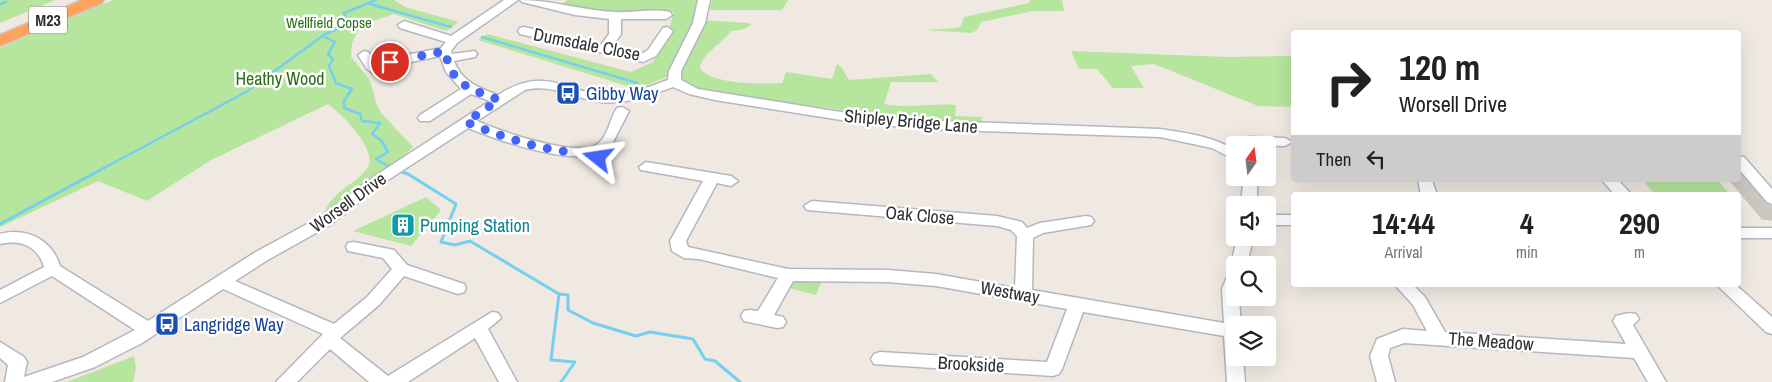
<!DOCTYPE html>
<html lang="en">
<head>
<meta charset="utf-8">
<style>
  :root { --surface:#fff; --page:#f6f6f6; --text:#222; --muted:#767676 }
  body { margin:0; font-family:"Archivo Narrow",sans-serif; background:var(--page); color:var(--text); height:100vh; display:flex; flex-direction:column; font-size:19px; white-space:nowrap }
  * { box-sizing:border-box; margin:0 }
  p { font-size:16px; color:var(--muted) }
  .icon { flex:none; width:28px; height:28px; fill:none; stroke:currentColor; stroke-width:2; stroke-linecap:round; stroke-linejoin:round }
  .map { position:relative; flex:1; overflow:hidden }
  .sheet { position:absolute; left:1291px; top:192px; width:450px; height:95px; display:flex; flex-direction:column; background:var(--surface); border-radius:5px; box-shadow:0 5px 20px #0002 }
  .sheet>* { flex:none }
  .banner { position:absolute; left:1291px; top:30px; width:450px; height:152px; border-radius:5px; box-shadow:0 5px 20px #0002; background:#fff; color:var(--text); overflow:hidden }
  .needle { width:32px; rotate:14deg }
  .controls { position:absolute; left:1226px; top:136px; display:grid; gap:10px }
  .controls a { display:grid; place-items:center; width:50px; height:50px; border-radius:5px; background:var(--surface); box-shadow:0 5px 20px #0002; font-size:25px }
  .pin { position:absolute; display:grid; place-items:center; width:42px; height:42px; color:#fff; margin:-21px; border:2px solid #fff; border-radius:50%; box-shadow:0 1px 5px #0007 }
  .me { position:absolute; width:55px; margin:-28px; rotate:285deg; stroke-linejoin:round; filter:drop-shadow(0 0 4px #0008) }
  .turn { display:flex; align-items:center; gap:18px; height:105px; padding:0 25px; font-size:22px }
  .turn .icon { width:65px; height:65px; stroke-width:2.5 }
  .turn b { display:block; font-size:35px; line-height:42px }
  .then { display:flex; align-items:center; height:48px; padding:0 25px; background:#0003; gap:10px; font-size:19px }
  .eta { display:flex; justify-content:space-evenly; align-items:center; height:85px; text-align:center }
  .eta b { font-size:30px; font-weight:700; line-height:35px }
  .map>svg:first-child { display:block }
  .green { fill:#b6e59e }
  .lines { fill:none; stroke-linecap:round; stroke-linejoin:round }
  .stream-far1 { stroke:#75cff0; stroke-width:2.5 }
  .stream { stroke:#75cff0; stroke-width:3 }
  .building { fill:#cbc7bf; stroke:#cbc5ba }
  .minor-casing { stroke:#b4b7c1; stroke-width:3 }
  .highway-casing { stroke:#c9c9c9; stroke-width:3 }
  .minor { fill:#fff; fill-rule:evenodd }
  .highway { fill:#ffa35c; fill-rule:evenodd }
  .route { stroke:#4264fb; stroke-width:9; stroke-dasharray:0 16.2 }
  .labels { text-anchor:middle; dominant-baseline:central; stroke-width:5; stroke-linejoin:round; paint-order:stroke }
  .far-park-label { font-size:15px; fill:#2c6e1b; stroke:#fff }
  .shield { fill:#fff; stroke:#6d6d6d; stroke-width:1 }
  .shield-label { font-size:16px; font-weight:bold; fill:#2e2e2e }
  .street-label { font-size:18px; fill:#2e2e2e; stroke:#fff }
  .park-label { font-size:18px; fill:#2c6e1b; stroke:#fff }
  .transit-label { font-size:18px; fill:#164399; stroke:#fff; text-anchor:start }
  .culture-label { font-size:18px; fill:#0d838f; stroke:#fff; text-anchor:start }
</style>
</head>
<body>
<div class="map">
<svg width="1772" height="382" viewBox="0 0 1772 382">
  <rect width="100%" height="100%" fill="#efe9e1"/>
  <g class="green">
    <path d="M0,0H55L0,23Z"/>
    <path d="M113,0H394L405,7L459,22L446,31L394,14L361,25L352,43L351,57L370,80L376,103L381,113L413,147L402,158L325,212C332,191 355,185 367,169C380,151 341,113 328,104L211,160L147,201L98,181L0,227V48Z"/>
    <path d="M567,0H700L696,20L749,23L751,25L745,29L731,31C723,43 703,53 700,67C706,85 765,84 782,83L786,72L832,79L837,64L842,68L849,80L931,74L938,82H891L884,104C907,109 932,103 956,105L955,116L982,117L981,124L899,118L698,90L688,85L677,77L669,76L637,89L478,40L487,34L631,72L653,62L666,39L674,12L600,11L561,5Z"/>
    <path d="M712,0H788L782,10H710Z"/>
    <path d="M1030,0H1062L1064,11H1032L981,22L977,30L972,33L925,30L957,28L961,26L964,17L1029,3Z"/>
    <path d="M1071,51L1228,57L1294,56V107L1258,106L1154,64L1131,66L1144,88H1113L1097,69H1079Z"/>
    <path d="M1643,180H1718L1730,195H1655Z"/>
    <path d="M426,197L441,210L411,246L353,231Z"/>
    <path d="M792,278L822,280L816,295L786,287Z"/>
    <path d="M134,356L136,368L133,382H67Z"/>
  </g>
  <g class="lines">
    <g class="stream-far1">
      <path d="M0,4L6,2"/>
      <path d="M370,4L451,27"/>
      <path d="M323,36L335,42L328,54L333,59L329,66L336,83L352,89L344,101V108L360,114L362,121L380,123L372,134L381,140L388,152L376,159L391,168"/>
      <path d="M482,37L637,83"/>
      <path d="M102,169L246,92L325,34L342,27L347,20L344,13L376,0"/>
    </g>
    <g class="stream">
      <path d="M397,170L408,174L456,204L441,242L455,245L470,241L559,294L568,295V310L593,323L636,336L650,332L693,339L705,359L715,361L740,382"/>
      <path d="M0,224L104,168"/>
      <path d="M559,294L551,360L575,362L561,382"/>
    </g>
  </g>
  <g class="building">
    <path d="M1739,172L1766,203L1772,207V220L1762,219L1731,182H1733L1731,180H1739Z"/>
    <path d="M405,219L412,224L401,232L393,226Z"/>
  </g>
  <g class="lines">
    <g class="minor-casing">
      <g id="minor">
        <path d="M504,0H518L457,43L451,51L452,54L475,51L477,54L475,57L454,61C462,82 479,88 498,95C549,63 564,95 612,95C632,95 650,86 668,80L669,71L693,23L698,0H710L705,23L681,71V80L698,89L834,111L911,120L1160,129C1186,133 1212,136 1235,150V160L1212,148L1160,137L923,129L854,122L715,100L689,94L673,87C650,95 626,105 601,102C575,99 551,83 525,90L477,121C500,131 574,157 596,145C608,138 610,118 617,108L622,107L629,111L610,148C581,171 498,140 468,128L388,180L330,225L266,261L235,281L334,324L367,297L392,269L383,258L348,251L346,247L348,243L354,242L394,250L407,265L464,284L466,288L464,292L458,294L404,276L379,305L340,338L388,376L492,312L498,313L501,318L488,329L517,382H499L475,338L408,382H369L330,349L297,382H276L323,334L223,289L142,343L95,367L52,382H5L8,365L0,358V342L24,357L27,362L24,377L83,357L135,330L52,276L0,303V290L44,267C38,246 20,239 0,244V234C27,227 52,240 60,266L148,321L254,253L320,217L378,174L490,101L471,94L430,121H420L418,118L420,115L461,89L446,72L440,56L382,68L389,76L383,80L367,69L358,55L364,51L368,52L377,61L441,48L446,42L400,28L398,25L404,21L451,36Z"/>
        <path d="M520,0C553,0 584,11 616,12C633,13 653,8 670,12L672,15L666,19H621V34L612,47L641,54L648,50L663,28L667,27L673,31L656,56L643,62L520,34L518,31L520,28L524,27L601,45L609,34V19L575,15L522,2Z"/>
        <path d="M1248,137L1285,138L1292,142L1285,146L1235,145V148L1232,145L1234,142Z"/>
        <path d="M1739,156L1744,157L1772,189V204L1767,202L1739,169Z"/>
        <path d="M646,162L731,176L738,181L731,186L717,183L686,241L688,247L788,269L888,270L936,274L1015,288L1017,236L1011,230L997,226L807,210L804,206L812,201L997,216L1022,222L1027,228L1040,223L1086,216L1091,217L1094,221L1091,225L1043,233L1033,238L1032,290L1224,323L1222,289L1229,272L1235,270V298H1239L1241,325H1235V358H1243L1245,382H1227L1224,336L1083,312L1062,369L1059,374L1053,376L874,364L871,359L874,354L880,352L1047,362L1067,309L936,286L888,282L793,281L774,315L783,317L786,322L783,327L777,328L744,321L741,316L744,311L750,310L758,311L778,278L699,259L684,258L672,251L670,241L703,181L641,170L639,167Z"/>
        <path d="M1241,178H1255L1257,183V205H1241L1243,183Z"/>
        <path d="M1418,180H1432L1437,195H1421Z"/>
        <path d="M1602,180H1618L1632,195H1615Z"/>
        <rect x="1268" y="215" width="26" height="10"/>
        <rect x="1739" y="228" width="33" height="10"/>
        <path d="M1237,238H1253L1247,265H1235V270L1231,265Z"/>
        <path d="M1395,285H1413L1425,297L1445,332L1626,344L1613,321L1616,316C1623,314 1629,312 1636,314L1639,319L1633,325L1666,382H1648L1634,358L1404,343L1390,348L1388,356L1395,382H1377L1370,356L1377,339L1403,329L1427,331L1413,305Z"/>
        <path d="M1717,285H1736L1772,317V334L1766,332Z"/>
      </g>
    </g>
    <g class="highway-casing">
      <path id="highway" d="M82,0H104L102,3L0,46V35Z"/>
    </g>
    <use href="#minor" class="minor"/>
    <use href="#highway" class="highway"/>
  </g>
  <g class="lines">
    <path class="route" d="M390,62L445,51C452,86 469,88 499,100L466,122C502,137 556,156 594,152L598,158"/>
  </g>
  <defs>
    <g id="bus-square" transform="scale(1.25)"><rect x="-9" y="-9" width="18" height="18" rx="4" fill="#1a4fb4" stroke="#fff"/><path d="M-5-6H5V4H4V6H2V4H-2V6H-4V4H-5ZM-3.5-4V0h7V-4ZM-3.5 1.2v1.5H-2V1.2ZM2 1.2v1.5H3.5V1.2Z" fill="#fff"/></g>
    <g id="building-square" transform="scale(1.25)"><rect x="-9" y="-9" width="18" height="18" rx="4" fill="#0f9aa8" stroke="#fff"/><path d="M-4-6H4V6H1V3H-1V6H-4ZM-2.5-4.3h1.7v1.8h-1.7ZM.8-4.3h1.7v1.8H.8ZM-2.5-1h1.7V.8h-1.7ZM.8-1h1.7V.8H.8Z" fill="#fff"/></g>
  </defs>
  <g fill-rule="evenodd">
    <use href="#bus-square" x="568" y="93"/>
    <use href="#building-square" x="403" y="225"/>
    <use href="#bus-square" x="167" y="324"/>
  </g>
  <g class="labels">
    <g class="far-park-label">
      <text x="329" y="22">Wellfield Copse</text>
    </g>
    <rect class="shield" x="29" y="6.5" width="38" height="27" rx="4"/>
    <g class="shield-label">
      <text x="48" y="20">M23</text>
    </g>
    <g class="street-label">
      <text transform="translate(587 44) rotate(11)">Dumsdale Close</text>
      <text transform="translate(911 121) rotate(5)">Shipley Bridge Lane</text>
      <text transform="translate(348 202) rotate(-36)">Worsell Drive</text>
      <text transform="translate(920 215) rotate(5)">Oak Close</text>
      <text transform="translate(1010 292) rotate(10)">Westway</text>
      <text transform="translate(1491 341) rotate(4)">The Meadow</text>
      <text transform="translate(971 364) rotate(3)">Brookside</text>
    </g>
    <g class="park-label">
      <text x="280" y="78">Heathy Wood</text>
    </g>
    <g class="transit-label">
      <text x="586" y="93">Gibby Way</text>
      <text x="184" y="324">Langridge Way</text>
    </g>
    <g class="culture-label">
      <text x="420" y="225">Pumping Station</text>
    </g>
  </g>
</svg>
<div class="controls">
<a><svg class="needle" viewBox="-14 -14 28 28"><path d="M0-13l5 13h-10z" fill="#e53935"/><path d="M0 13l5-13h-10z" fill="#767676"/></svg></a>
<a><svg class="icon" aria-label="sound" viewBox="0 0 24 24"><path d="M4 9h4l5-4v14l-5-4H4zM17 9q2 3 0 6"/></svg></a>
<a><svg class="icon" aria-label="search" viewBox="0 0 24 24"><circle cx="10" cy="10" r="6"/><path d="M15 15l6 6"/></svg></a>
<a><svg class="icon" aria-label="layers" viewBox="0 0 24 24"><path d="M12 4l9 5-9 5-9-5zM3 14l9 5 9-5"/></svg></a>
</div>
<div class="pin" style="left:390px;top:62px;background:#d93025"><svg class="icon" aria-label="arrive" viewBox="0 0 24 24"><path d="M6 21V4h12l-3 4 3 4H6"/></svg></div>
<svg class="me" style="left:598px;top:158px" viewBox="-20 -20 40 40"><path d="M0-17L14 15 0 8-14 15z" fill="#4264fb" stroke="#fff" stroke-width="4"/></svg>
<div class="banner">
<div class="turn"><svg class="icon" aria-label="right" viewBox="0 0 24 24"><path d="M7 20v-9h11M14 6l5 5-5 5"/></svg><div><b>120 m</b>Worsell Drive</div></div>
<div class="then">Then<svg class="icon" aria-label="left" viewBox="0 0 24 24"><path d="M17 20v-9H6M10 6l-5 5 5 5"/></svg></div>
</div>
<section class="sheet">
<div class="eta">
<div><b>14:44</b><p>Arrival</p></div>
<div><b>4</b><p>min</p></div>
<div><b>290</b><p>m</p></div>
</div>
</section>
</div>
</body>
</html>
